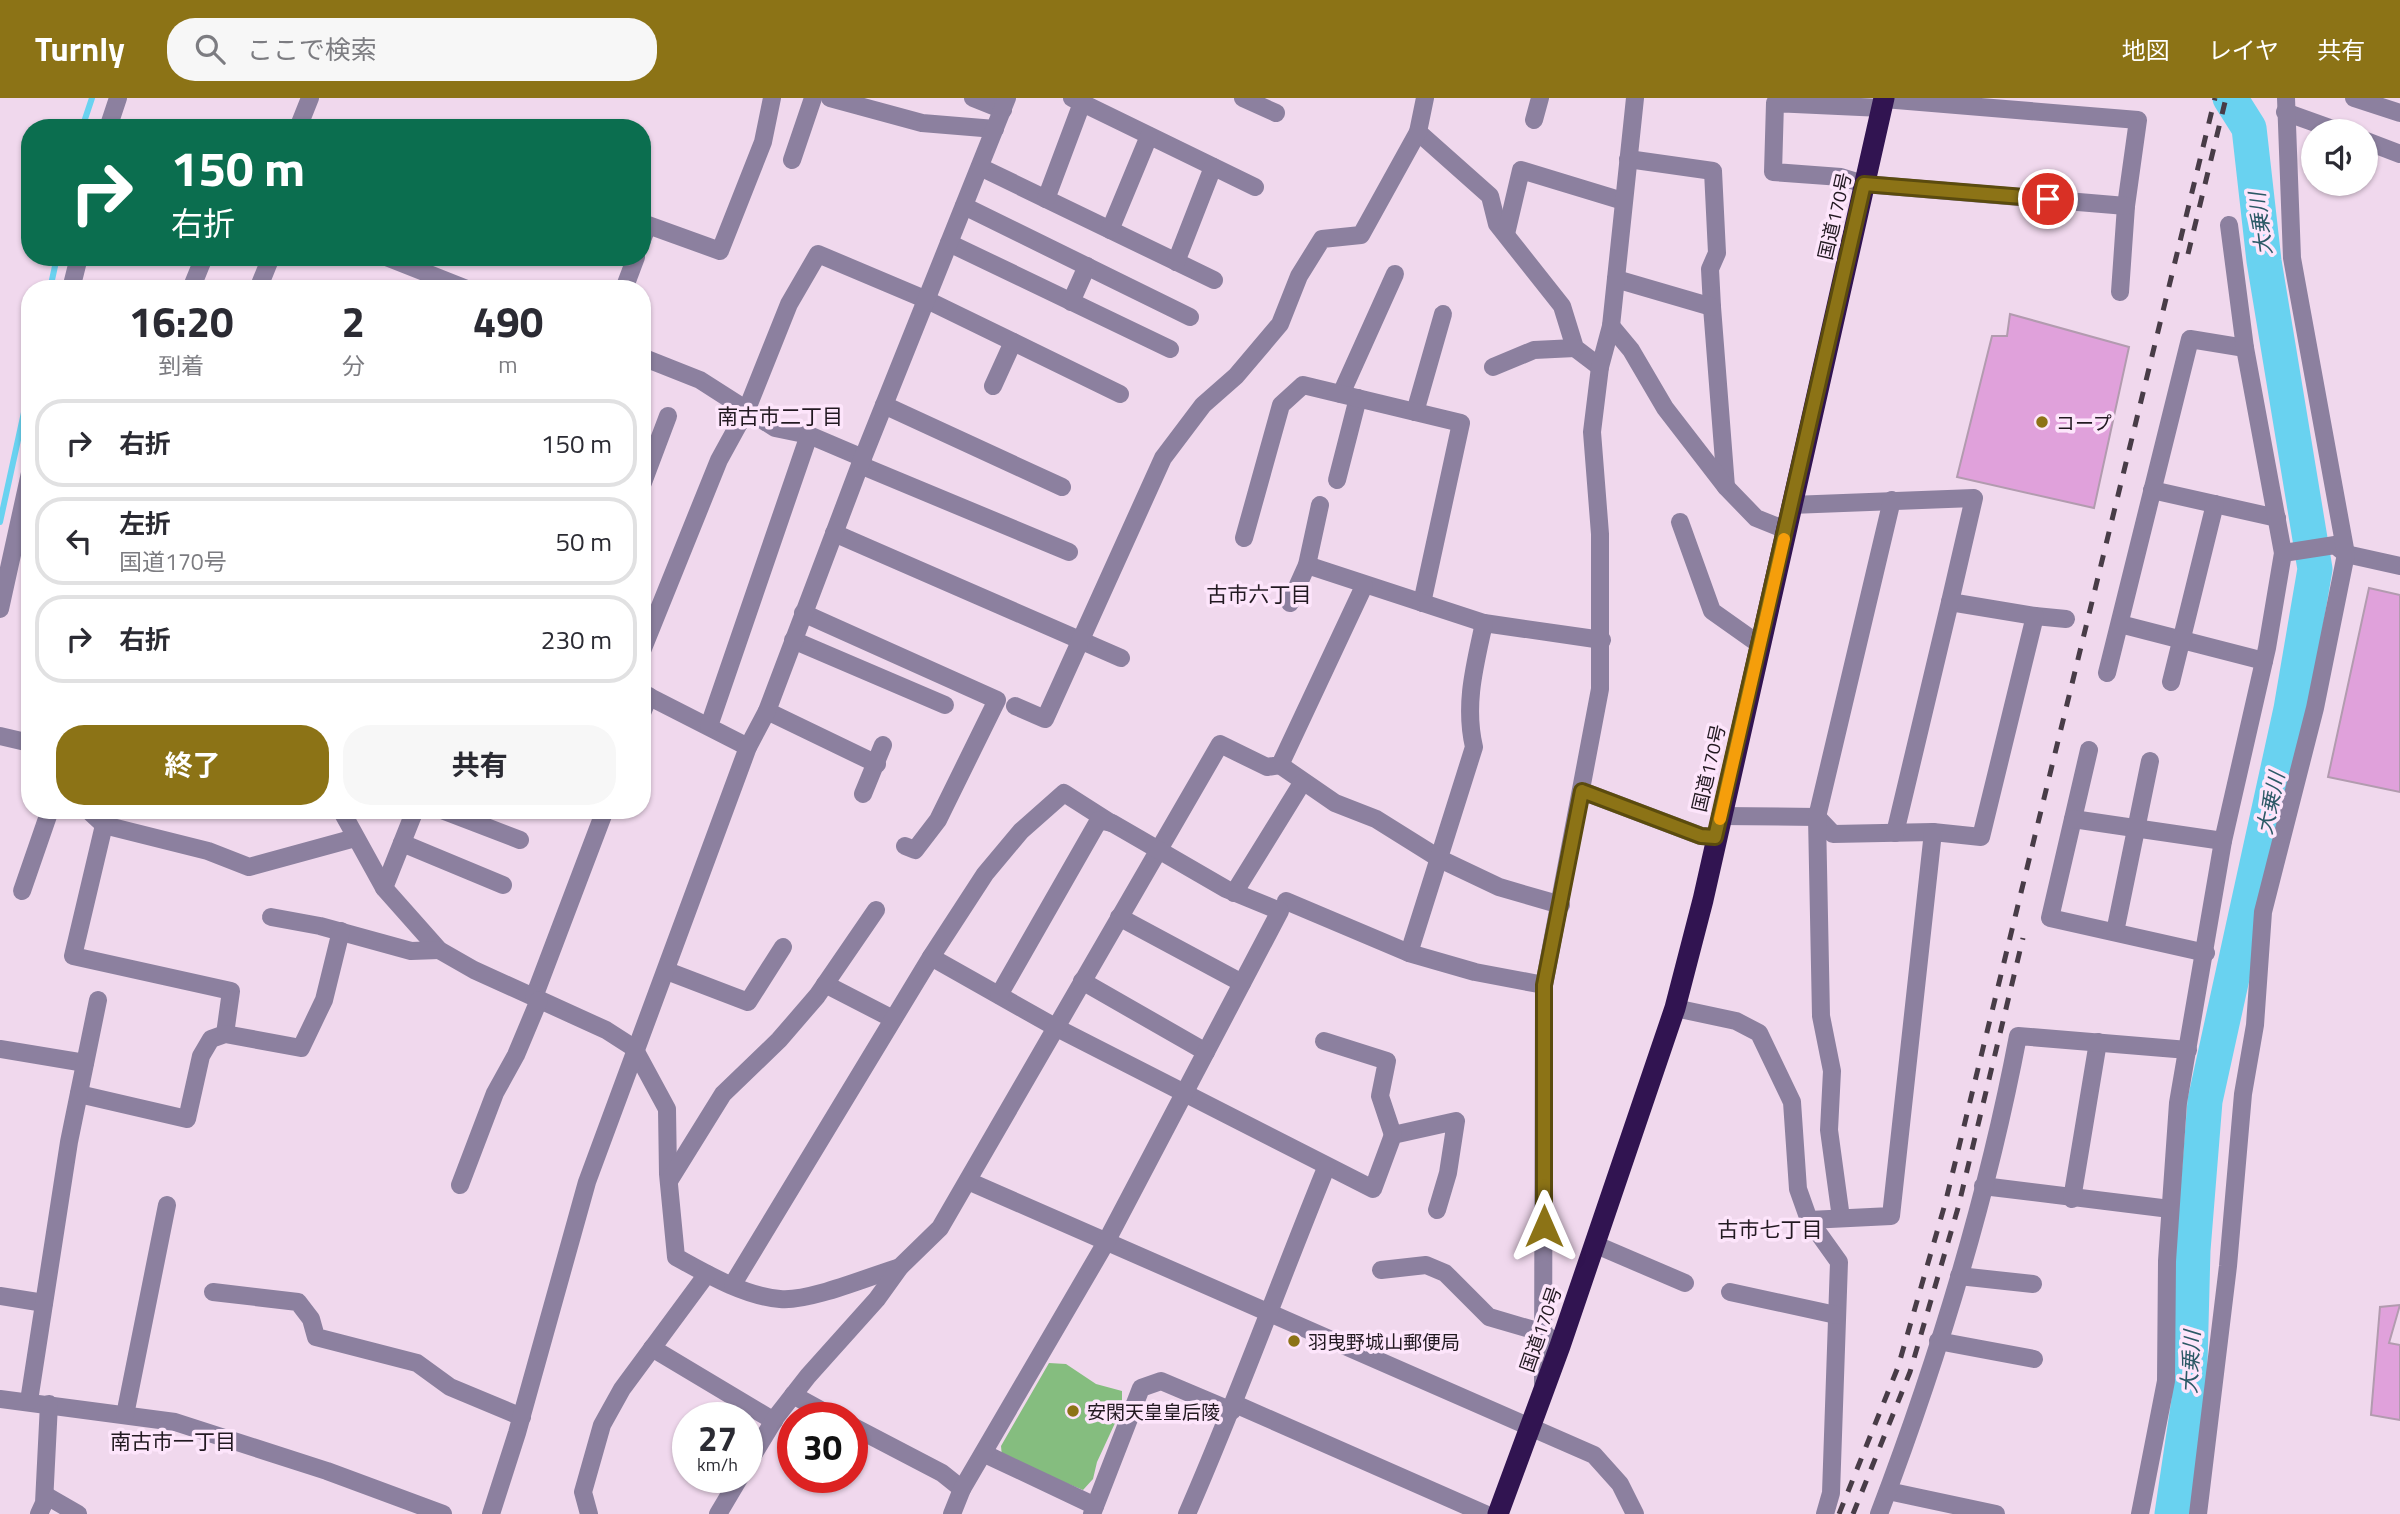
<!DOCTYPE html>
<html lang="ja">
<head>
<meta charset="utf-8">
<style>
  :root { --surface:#fff; --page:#f7f7f7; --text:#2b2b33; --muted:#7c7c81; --line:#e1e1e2; --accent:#8c7316 }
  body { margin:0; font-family:"Titillium Web","Noto Sans JP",sans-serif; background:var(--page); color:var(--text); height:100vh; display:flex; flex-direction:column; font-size:26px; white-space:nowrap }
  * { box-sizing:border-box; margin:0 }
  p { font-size:23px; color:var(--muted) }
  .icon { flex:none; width:38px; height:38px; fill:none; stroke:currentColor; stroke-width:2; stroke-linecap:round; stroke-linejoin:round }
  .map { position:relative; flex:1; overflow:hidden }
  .drawer { position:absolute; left:21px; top:182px; width:630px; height:539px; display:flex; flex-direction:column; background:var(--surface); border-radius:28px; box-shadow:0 2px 5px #0004 }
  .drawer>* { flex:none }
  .top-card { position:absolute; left:21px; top:21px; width:630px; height:147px; border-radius:28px; box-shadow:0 2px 5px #0004; background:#0b6e4f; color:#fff; overflow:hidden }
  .fabs { position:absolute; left:2301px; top:21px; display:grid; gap:14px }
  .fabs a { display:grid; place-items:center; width:77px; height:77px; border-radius:50%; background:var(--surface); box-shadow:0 2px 5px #0004; font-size:35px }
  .speed { position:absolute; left:672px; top:1304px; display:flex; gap:14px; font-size:35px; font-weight:700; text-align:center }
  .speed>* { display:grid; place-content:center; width:91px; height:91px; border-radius:50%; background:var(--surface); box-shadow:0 2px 5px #0004; line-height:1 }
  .speed small { font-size:18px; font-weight:400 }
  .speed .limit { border:10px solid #d22; background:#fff; color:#111 }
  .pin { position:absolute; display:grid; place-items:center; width:60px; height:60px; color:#fff; margin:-30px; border:4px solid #fff; border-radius:50%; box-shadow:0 2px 7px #0007 }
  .me { position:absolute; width:77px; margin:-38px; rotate:0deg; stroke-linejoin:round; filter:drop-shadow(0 0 5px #0008) }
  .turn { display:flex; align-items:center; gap:24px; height:147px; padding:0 35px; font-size:32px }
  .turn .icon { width:91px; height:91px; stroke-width:2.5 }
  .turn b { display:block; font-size:49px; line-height:60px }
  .eta { display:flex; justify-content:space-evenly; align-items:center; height:119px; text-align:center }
  .eta b { font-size:42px; font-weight:700; line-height:49px }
  .primary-button { display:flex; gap:14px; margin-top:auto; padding:14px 35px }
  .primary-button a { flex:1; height:80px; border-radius:28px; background:var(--accent); color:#fff; font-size:28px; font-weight:700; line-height:80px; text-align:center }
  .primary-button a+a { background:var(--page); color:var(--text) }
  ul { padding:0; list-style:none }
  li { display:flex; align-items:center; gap:21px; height:88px; margin:0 14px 10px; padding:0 21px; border:4px solid var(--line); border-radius:28px }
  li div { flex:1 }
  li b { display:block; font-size:26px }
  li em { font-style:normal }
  header { display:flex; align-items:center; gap:42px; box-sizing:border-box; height:98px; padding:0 35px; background:var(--accent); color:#fff }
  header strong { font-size:33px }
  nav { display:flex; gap:38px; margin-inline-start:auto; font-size:24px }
  .search { width:490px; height:63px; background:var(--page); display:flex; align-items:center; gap:18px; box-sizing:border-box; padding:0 24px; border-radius:28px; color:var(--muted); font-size:26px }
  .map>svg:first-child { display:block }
  .forest { fill:#85bd7f }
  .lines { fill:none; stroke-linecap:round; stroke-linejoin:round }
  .stream { stroke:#69d2f0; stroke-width:6 }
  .river { stroke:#69d2f0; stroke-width:35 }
  .building { fill:#e0a1db; stroke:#b29baf; stroke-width:2 }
  .minor { stroke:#8c809f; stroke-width:18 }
  .highway { stroke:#311451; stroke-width:21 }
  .rail { stroke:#483c47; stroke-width:5; stroke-dasharray:12 12; stroke-linecap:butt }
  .route-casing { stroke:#5b4b0e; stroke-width:18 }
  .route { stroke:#8c7316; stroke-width:12 }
  .slow { stroke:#f59e0b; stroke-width:12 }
  .poi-dot { fill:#8c7316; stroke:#fde5fb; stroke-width:2.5 }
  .labels { text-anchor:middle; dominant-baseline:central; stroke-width:7; stroke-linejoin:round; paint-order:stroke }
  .street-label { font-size:19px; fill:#221921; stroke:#fde5fb }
  .poi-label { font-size:19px; fill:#221921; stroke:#fde5fb; text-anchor:start }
  .water-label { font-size:21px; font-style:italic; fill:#2c5966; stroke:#fde5fb }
  .neighbourhood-label { font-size:21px; fill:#221921; stroke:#fde5fb }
</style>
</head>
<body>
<header>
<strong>Turnly</strong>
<div class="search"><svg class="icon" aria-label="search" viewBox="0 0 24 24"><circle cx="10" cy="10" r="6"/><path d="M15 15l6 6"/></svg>ここで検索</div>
<nav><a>地図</a><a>レイヤ</a><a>共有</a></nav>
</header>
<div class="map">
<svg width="2400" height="1416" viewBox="0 0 2400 1416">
  <rect width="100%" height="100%" fill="#f0d8ed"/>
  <path class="forest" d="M1049,1265L1066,1266L1096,1286L1122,1293V1310L1097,1364L1093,1381L1083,1392L1002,1359L1001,1348Z"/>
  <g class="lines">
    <g class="stream">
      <path d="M82,30L92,0"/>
      <path d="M50,191L57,159"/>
      <path d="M0,424L30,287"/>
    </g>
    <path class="river" d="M2172,1416L2189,1302L2193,1152L2205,1003L2291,611L2315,471L2264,163L2249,30L2230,0"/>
  </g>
  <g class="building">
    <path d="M2010,216L2129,249L2094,410L1957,379L1992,238H2007Z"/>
    <path d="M2369,490L2400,497V694L2328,679Z"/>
    <path d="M2400,1207L2389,1245L2400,1247V1322L2371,1317L2380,1209Z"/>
  </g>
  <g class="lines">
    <g class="minor">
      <path d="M830,0L922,25L995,31"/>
      <path d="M973,0L1003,12"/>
      <path d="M1072,0L1255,89"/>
      <path d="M1243,0L1276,15"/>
      <path d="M2354,0L2400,15"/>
      <path d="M1884,1L2138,22L2126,108L2120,194"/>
      <path d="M1882,10L1775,5L1773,74L1841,79L1864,86L2126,108"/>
      <path d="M2285,14L2338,33"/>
      <path d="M1534,22L1540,0"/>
      <path d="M108,30L118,0"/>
      <path d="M298,30L310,0"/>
      <path d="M1418,34L1490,98L1497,126L1562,208L1575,250L1600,269"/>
      <path d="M2366,43L2400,56"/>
      <path d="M1628,61L1713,73L1717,155L1710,171L1712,209L1726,389"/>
      <path d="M792,62L813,0"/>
      <path d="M980,69L1214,182"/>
      <path d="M1046,101L1082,5"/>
      <path d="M964,108L1190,219"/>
      <path d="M1110,132L1149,38"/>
      <path d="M1506,136L1521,72L1623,103"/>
      <path d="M642,142L648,127L720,153L763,44L772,0"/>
      <path d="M949,145L1170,251"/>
      <path d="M386,159L467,191"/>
      <path d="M1176,164L1213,69"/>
      <path d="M1616,181L1712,209"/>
      <path d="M71,191L79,159"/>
      <path d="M191,191L204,159"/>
      <path d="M258,191L271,159"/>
      <path d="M624,191L636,159"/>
      <path d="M1071,204L1087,168"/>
      <path d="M1611,228L1631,252L1665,310L1726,389L1756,420L1786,432"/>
      <path d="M642,259L700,282L775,330L809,337L863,360"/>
      <path d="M1493,269L1534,252L1575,250"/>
      <path d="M993,288L1013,244"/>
      <path d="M1341,296L1395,176"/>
      <path d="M884,307L1062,389"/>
      <path d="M1415,314L1443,216"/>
      <path d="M860,367L1069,454"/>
      <path d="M1337,382L1358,300"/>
      <path d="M642,387L668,318"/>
      <path d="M2152,392L2277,420"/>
      <path d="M1680,424L1712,513L1760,547"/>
      <path d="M834,435L1121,560"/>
      <path d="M1244,440L1281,307L1303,287L1461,325L1422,505"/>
      <path d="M2283,455L2335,447L2346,456L2400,468"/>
      <path d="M1307,467L1484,525L1602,542"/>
      <path d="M1290,505L1307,467L1320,407"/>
      <path d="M0,511L30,375"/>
      <path d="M803,515L997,602L938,722L915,752L905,748"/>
      <path d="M2035,518L2066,521"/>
      <path d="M2120,526L2264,563"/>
      <path d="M793,542L945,607"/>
      <path d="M642,553L719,362L747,311L789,206L818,156L927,202L1120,296"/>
      <path d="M2107,575L2190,241L2245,250"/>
      <path d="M2171,584L2215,406"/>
      <path d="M642,595L748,649"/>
      <path d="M1015,608L1045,621L1163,360L1203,307L1236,278L1280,226L1299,178L1322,141L1361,137L1418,34L1425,0"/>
      <path d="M767,613L877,666"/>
      <path d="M642,615L649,598"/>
      <path d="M709,628L809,337"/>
      <path d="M0,638L30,645"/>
      <path d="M2089,652L2050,820L2206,855"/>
      <path d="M1280,667L1335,705L1376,721L1440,761L1499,789L1561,807"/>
      <path d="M1582,693L1701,738L1715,739"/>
      <path d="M863,696L883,647"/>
      <path d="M92,712L91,715L104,727L208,753L249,769L355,740"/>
      <path d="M341,712L384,790L439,852L474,872L606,932L634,950L667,1011L668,1076L676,1159C707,1176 744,1198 780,1201C809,1204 870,1178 900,1169"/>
      <path d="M442,712L520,742"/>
      <path d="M1720,718L1817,719L1833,736L1933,734L1981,739L2035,518L1950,504L1974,400L1791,407"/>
      <path d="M2073,721L2223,743"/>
      <path d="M104,727L73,858L231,893L225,936"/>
      <path d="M1895,735L1950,504"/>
      <path d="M402,745L503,787"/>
      <path d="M384,790L415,712"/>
      <path d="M22,793L50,712"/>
      <path d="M1234,795L1302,685"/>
      <path d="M1286,803L1409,855L1475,874L1544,887"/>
      <path d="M271,819L320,828L411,853L439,852"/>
      <path d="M1119,819L1242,885"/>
      <path d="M2115,834L2150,663"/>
      <path d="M1409,855L1474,649C1464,606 1475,567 1484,525"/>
      <path d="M931,859L1055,929L1373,1091L1393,1037L1456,1023L1448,1075L1437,1112"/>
      <path d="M667,873L748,904L783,849"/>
      <path d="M1082,883L1206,954"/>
      <path d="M825,886L893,921"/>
      <path d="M534,899L605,712"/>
      <path d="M1675,910L1736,923L1759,935L1792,1004L1798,1091L1809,1122L1839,1164L1831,1395L1825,1416"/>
      <path d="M1324,943L1387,963L1380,998L1393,1037"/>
      <path d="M0,951L85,965"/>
      <path d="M79,996L187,1021L201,958L211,941L225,936L301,950L324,902L341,833"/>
      <path d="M669,1083L723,996L779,942L817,898L876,812"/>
      <path d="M968,1083L1594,1357L1620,1386L1635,1416"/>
      <path d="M460,1087L495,995L516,957L539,902"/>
      <path d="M1983,1088L2170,1111"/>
      <path d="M2072,1101L2098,944"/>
      <path d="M1841,1120L1829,1032L1832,973L1821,918L1817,719L1892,402"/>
      <path d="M1809,1122L1891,1118L1933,734"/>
      <path d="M1594,1146L1685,1185"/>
      <path d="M1381,1172L1426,1167L1445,1175L1489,1219L1544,1235L1552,1242"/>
      <path d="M1959,1178L2033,1186"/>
      <path d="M733,1186L931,859L985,776L1021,733L1064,695L1111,725"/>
      <path d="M213,1194L298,1204L311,1221L316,1239L417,1265L450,1289L522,1319"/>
      <path d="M1730,1194L1836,1217"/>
      <path d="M0,1198L44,1205"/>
      <path d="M1938,1243L2034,1261"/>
      <path d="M652,1250L774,1323"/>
      <path d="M1543,1285L1544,887L1600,591V436L1592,334L1600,269L1611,228L1635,0"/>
      <path d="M793,1297L835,1320"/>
      <path d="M0,1301L175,1324L327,1373L443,1416"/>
      <path d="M29,1303L69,1044L98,902"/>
      <path d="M1235,1306L1485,1416"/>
      <path d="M125,1317L167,1107"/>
      <path d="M852,1328L942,1375L962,1391"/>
      <path d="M985,1356L1095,1408"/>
      <path d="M747,1367L776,1319L808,1278L877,1201L900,1169L940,1130L1220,646L1267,669L1280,667L1364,488"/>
      <path d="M1888,1393L1996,1416"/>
      <path d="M45,1397L78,1416"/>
      <path d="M39,1416L44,1405L49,1306"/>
      <path d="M491,1416L517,1335L587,1084L748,649L767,613L860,367L1007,0"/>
      <path d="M589,1416L583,1394L602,1327L622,1291L707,1176"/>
      <path d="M718,1416L740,1379"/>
      <path d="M952,1416L962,1391L1105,1146L1280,813L1226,791L1112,725L1099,722L999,897"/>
      <path d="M1092,1416L1141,1290L1161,1283L1232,1313"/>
      <path d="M1187,1416C1237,1302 1279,1185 1326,1070"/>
      <path d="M1879,1416C1938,1261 1987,1101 2018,938L2188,952"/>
      <path d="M2140,1416L2166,1283L2167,1163L2178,1005L2223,743L2267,550L2283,455L2245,250L2229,127"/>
      <path d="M2198,1416L2228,1168L2243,996L2255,927L2263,814L2315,610L2346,456L2292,160L2286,0"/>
    </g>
    <path class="highway" d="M1498,1416L1560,1248L1675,910L1703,802L1884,0"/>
    <g class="rail">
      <path d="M2188,156L2226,0"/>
      <path d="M1839,1416L1898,1269L1945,1106L2215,0"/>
      <path d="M1853,1416L1910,1274L1958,1110L2023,840"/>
    </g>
  </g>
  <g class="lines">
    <g class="route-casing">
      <path id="route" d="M1544,1128V887L1582,693L1701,738L1715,739L1864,86L2048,101"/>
    </g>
    <use href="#route" class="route"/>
    <path class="slow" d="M1720,721L1784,441"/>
  </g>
  <g class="poi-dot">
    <circle cx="2042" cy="324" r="7"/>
    <circle cx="1294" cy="1243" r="7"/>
    <circle cx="1073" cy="1313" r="7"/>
  </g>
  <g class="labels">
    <g class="street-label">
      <text transform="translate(1834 118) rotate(-77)">国道170号</text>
      <text transform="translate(1708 670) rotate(-77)">国道170号</text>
      <text transform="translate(1540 1231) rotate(-71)">国道170号</text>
    </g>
    <g class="poi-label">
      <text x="2056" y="324">コープ</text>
      <text x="1308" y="1243">羽曳野城山郵便局</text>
      <text x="1087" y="1313">安閑天皇皇后陵</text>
    </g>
    <g class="water-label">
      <text transform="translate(2260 126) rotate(-97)">大乗川</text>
      <text transform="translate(2270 705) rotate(-78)">大乗川</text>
      <text transform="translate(2190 1264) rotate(-87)">大乗川</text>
    </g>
    <g class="neighbourhood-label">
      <text x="780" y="318">南古市二丁目</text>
      <text x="1259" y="496">古市六丁目</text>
      <text x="1770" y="1131">古市七丁目</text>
      <text x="173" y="1343">南古市一丁目</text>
    </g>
  </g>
</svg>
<div class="fabs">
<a><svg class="icon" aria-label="sound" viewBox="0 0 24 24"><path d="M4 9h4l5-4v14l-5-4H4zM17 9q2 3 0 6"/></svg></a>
</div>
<div class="speed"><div>27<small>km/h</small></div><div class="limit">30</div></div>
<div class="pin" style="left:2048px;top:101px;background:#d93025"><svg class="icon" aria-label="arrive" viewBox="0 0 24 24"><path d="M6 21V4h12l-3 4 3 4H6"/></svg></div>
<svg class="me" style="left:1544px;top:1128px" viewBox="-20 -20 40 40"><path d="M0-17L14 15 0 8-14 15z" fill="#8c7316" stroke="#fff" stroke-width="4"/></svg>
<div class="top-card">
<div class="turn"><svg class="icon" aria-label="right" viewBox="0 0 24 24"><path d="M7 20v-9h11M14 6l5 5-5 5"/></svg><div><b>150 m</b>右折</div></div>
</div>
<section class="drawer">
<div class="eta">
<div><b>16:20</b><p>到着</p></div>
<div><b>2</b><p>分</p></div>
<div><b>490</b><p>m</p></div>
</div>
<ul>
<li><svg class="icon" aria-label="right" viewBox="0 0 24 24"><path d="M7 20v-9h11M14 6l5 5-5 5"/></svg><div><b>右折</b></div><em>150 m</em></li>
<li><svg class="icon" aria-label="left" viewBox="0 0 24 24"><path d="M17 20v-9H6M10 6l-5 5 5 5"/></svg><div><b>左折</b><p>国道170号</p></div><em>50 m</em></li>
<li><svg class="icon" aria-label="right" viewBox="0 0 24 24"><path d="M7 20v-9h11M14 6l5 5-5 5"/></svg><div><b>右折</b></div><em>230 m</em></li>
</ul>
<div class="primary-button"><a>終了</a><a>共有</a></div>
</section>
</div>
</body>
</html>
